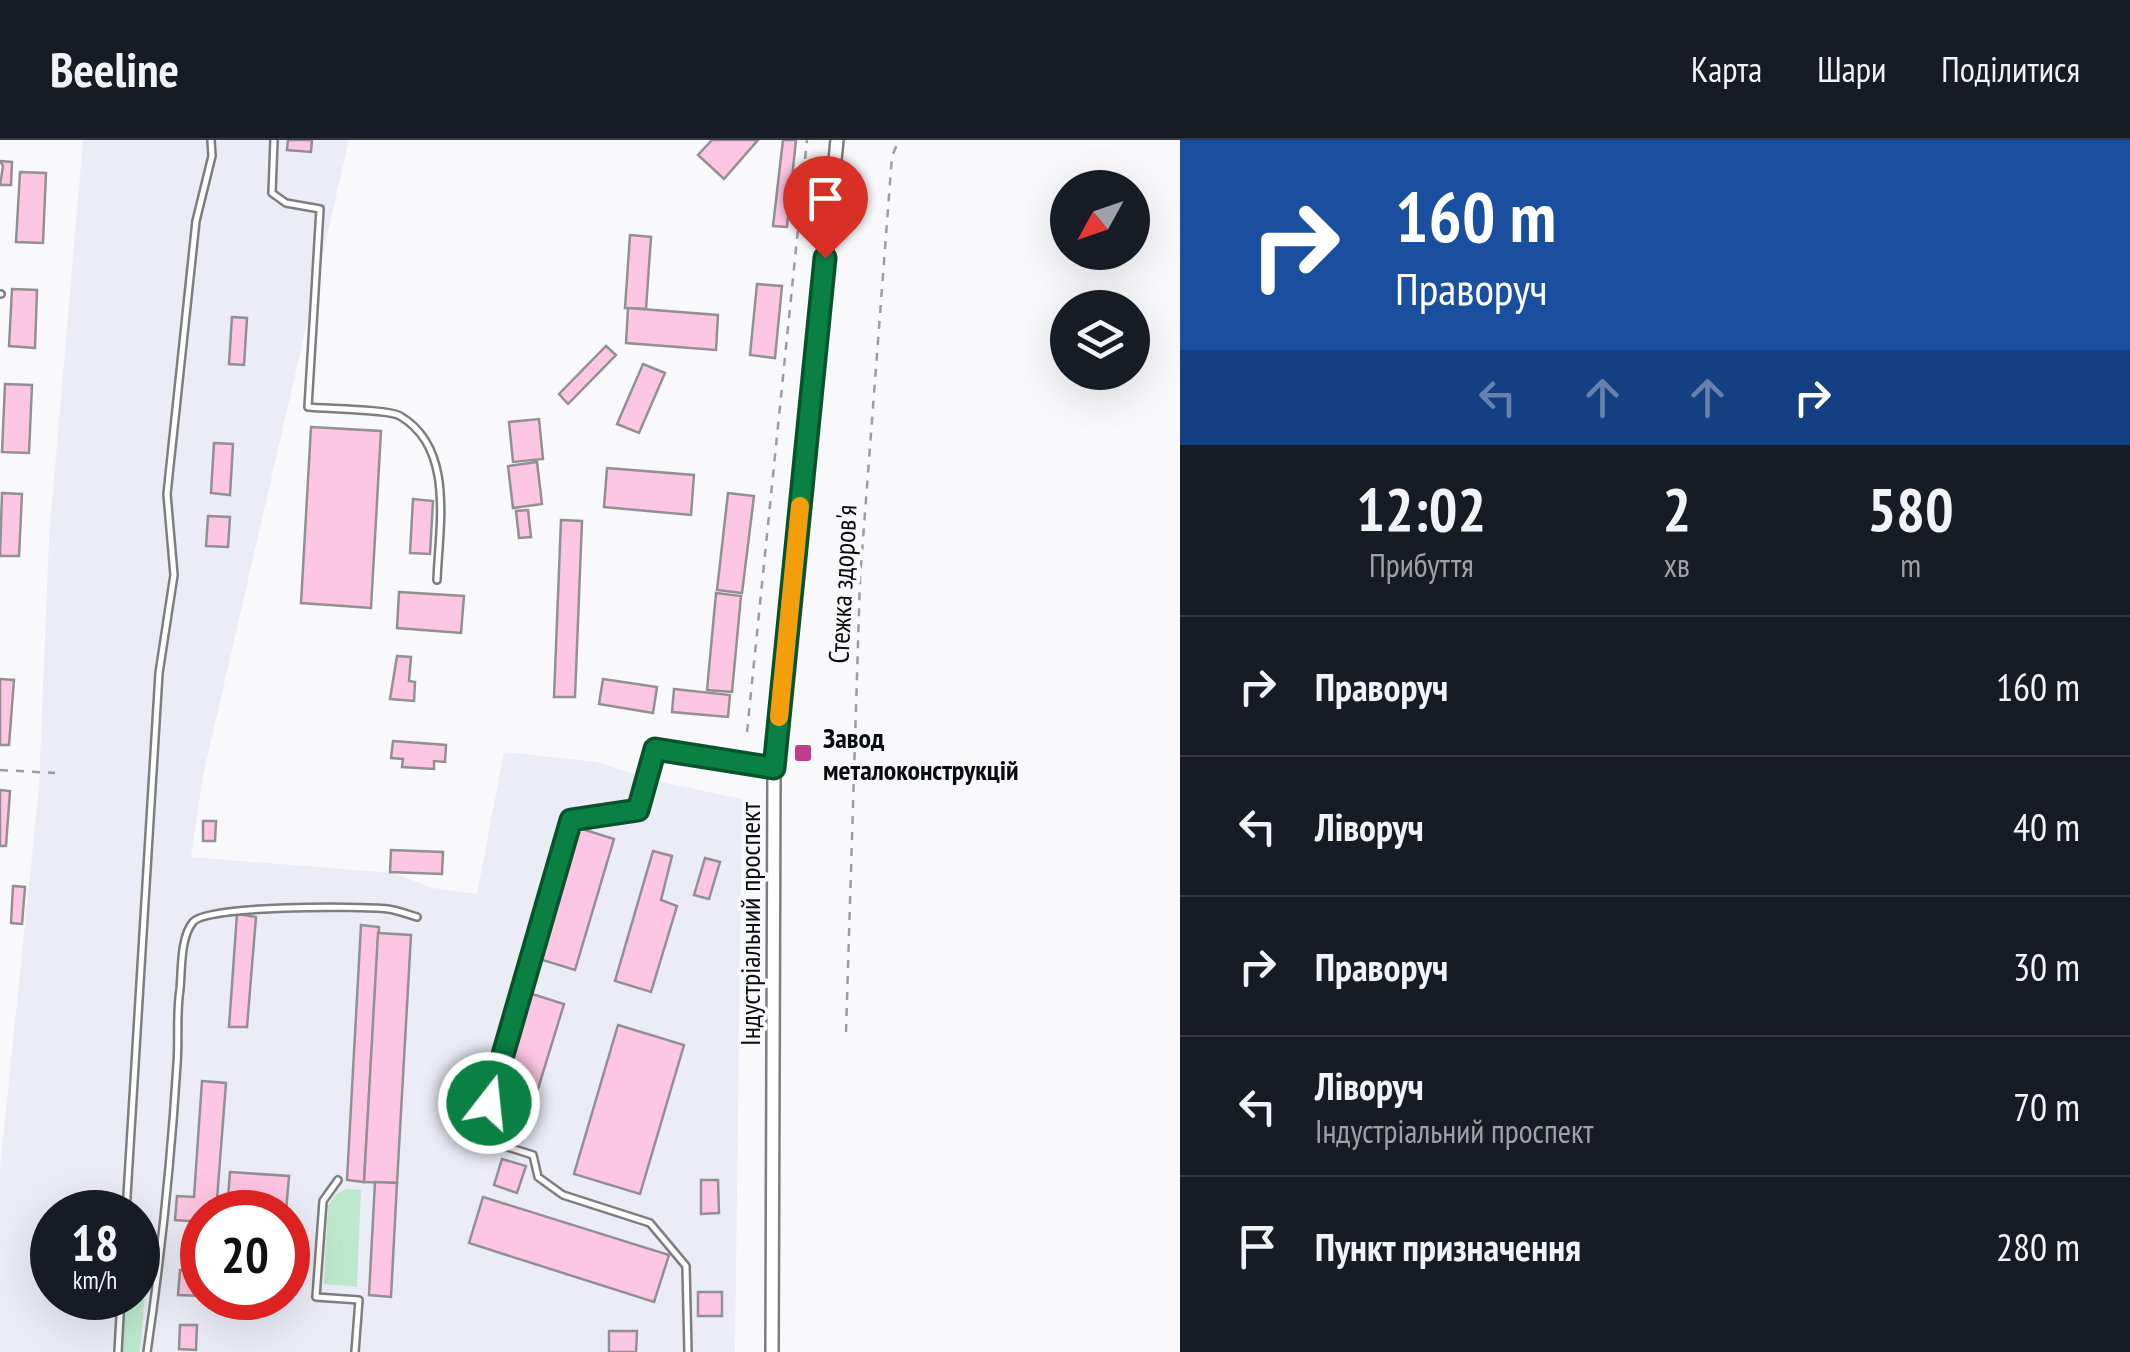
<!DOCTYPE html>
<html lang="uk">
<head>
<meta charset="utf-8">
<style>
  :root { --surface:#171b24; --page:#20242c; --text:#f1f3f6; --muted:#9ea1a6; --line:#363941 }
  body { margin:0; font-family:"PT Sans Narrow",sans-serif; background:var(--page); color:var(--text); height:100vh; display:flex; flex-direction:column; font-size:38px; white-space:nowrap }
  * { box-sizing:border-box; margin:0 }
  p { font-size:32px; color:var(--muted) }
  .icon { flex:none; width:55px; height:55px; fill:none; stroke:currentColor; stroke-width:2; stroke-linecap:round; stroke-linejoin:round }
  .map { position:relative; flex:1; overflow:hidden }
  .sheet { display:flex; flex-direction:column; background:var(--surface); width:950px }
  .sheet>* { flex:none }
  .banner { background:#1a4fa0; color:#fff; overflow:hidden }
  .needle { width:65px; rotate:230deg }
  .buttons { position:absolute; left:1050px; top:30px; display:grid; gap:20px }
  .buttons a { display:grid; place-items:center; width:100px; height:100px; border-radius:50%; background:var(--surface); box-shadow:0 10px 40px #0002; font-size:50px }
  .speed { position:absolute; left:30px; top:1050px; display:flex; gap:20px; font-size:50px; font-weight:700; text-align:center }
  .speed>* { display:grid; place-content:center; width:130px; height:130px; border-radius:50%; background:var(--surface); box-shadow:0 10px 40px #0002; line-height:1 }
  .speed small { font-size:25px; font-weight:400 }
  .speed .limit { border:15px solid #d22; background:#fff; color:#111 }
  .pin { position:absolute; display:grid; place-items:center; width:85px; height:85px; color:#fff; margin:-102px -42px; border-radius:50% 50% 50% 0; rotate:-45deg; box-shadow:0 0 10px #0007 }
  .pin .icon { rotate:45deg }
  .me { position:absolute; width:110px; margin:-55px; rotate:16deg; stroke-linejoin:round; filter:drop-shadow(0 0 8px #0008) }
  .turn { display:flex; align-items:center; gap:35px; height:210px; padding:0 50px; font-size:45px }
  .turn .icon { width:130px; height:130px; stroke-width:2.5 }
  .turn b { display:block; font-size:70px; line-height:85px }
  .lanes { display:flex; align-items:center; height:95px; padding:0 50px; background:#0003; justify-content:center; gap:50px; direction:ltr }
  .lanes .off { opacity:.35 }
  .eta { display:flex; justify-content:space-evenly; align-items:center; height:170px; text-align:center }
  .eta b { font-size:60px; font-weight:700; line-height:70px }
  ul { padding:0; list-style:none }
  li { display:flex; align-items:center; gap:30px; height:140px; padding:0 50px; border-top:2px solid var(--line) }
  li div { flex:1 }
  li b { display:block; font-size:38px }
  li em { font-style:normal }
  header { display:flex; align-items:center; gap:60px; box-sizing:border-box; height:140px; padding:0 50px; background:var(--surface); border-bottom:2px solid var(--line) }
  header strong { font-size:48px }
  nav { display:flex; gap:55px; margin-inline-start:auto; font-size:35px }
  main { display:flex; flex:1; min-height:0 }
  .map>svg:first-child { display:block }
  .built { fill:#ebecf6; fill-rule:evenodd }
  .green { fill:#bde8ce }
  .building { fill:#fdc6e2; stroke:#939092; stroke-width:2.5 }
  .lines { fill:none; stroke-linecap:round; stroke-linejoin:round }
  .service-casing { stroke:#7e7e80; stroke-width:10 }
  .tertiary-casing { stroke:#7e7e80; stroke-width:16 }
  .path { stroke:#9d9d9f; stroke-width:2.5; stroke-dasharray:8 8; stroke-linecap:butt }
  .service { stroke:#fff; stroke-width:5 }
  .tertiary { stroke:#fff; stroke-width:11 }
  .route-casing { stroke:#07532c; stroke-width:25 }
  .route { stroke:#0b8043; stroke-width:18 }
  .slow { stroke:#f59e0b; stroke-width:18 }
  .poi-dot { fill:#bc3e8c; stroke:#f9f9fc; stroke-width:4 }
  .labels { text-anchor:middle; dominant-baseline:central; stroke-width:8; stroke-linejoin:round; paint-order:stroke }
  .street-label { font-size:28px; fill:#0b0c0c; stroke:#f9f9fc }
  .poi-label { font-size:28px; font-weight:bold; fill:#0b0c0c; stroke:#f9f9fc; text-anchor:start }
</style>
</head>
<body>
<header>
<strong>Beeline</strong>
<nav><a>Карта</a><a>Шари</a><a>Поділитися</a></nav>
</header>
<main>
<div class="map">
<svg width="1180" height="1212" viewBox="0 0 1180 1212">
  <rect width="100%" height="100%" fill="#f9f9fc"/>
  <path class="built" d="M83,0H349L203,636L191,717L393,733L433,748L477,754L504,612L597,622L653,640L742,659L735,1212H0V1029L39,646L49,398ZM52,1072H138V1158H52ZM202,1072H288V1158H202Z"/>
  <g class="green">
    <path d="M347,1049L361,1050L357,1147L324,1144L328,1066L336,1054Z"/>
    <path d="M138,1080L151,1083L140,1212H123L120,1185L130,1158H138Z"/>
  </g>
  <g class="building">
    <path d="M288,0H312L311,12L287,10Z"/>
    <path d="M712,0H758L724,39L698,15Z"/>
    <path d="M783,0H796L787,87L773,86Z"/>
    <path d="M0,21L12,22L11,45H0L3,26Z"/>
    <path d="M20,32L46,33L43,103L16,102Z"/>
    <path d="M630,95L651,97L646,169L625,168Z"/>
    <path d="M757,144L782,146L775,218L750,215Z"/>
    <path d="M12,149L37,150L35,208L9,206Z"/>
    <path d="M628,168L718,175L716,210L626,203Z"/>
    <path d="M232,177L247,178L244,225L229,224Z"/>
    <path d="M606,206L616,215L568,264L559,254Z"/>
    <path d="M643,224L665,233L639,293L617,284Z"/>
    <path d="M5,244L32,245L29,313L2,312Z"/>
    <path d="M539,279L543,319L513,322L509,282Z"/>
    <path d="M311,287L381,291L371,468L301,463Z"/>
    <path d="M214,303L233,304L230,355L211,353Z"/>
    <path d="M537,322L542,364L513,368L508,326Z"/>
    <path d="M607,328L694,335L691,375L604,367Z"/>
    <path d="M2,353L22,354L19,416H0Z"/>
    <path d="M728,353L754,356L742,453L717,450Z"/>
    <path d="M413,359L433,361L430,414L410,413Z"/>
    <path d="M528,370L531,397L519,398L516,371Z"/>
    <path d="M208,376L230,377L228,407L206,406Z"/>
    <path d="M561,380L582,381L575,557H554Z"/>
    <path d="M399,452L464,456L461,493L397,488Z"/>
    <path d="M716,453L741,456L732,552L707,550Z"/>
    <path d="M397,516L411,517L409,541L415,542L414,561L390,559Z"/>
    <path d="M0,539L14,540L9,605H0Z"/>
    <path d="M603,539L657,547L653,573L599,564Z"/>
    <path d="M674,549L730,555L728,577L672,572Z"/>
    <path d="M393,601L446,605L445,622L434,621V629L402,627L403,619L391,618Z"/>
    <path d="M0,650L10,651L6,706H0Z"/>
    <path d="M203,681H216L215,701H203Z"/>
    <path d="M579,688L614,699L575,830L539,819Z"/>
    <path d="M391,710L443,712L442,734L390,732Z"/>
    <path d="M653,711L672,716L661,760L677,766L651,852L615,841Z"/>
    <path d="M705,718L720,722L709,759L694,755Z"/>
    <path d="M13,746L25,747L22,784L11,783Z"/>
    <path d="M237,774L256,777L247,887H229Z"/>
    <path d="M361,785L379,787L364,1042L347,1040Z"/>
    <path d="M378,793L411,795L397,1043L364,1042Z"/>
    <path d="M529,853L564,864L522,1001L487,990Z"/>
    <path d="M618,885L684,905L640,1054L574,1034Z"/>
    <path d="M202,941L226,943L216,1072H202V1082L175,1080L177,1056L194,1057Z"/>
    <path d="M502,1019L526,1026L517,1053L494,1045Z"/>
    <path d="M230,1032L289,1036L286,1072H227Z"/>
    <path d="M701,1040H718L719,1073L701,1074Z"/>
    <path d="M375,1042L397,1043L391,1157L369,1155Z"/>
    <path d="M483,1057L669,1115L654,1162L469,1103Z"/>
    <path d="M188,1094L202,1095V1156L178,1155L180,1130L186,1131Z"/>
    <rect x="698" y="1152" width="24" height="24"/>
    <path d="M180,1185H197L196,1210L179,1209Z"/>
    <path d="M609,1191H637L636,1212H609Z"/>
  </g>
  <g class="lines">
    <g class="service-casing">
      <g id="service">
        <path d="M274,0L272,53L286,63L320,69L308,267C325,269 388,269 400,276C455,308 439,386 437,440"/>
        <path d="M0,154H1"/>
        <path d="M338,1040L323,1061L316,1157L359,1160L355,1212"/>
        <path d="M126,1072L159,533L174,435L167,354L196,81L212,16L211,0"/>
        <path d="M118,1212L121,1158"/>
        <path d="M147,1212C161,1117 171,1021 177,924C179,899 176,874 180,849C182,829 180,798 193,782C207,765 360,766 388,769C397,770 407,774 417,777"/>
        <path d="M688,1212L686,1126L650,1083L563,1055L538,1037L533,1015L479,998L571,681L638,670L655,609L771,628"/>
      </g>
    </g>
    <g class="tertiary-casing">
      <path id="tertiary" d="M772,1212L774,628L837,0"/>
    </g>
    <g class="path">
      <path d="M747,592L807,0"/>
      <path d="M0,630L55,633"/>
      <path d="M846,892L860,439L892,16L899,0"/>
    </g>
    <use href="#service" class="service"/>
    <use href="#tertiary" class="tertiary"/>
  </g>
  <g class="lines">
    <g class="route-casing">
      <path id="route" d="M489,963L571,680L638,670L655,609L774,628L825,118"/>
    </g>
    <use href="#route" class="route"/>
    <path class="slow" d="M779,577L800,366"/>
  </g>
  <rect class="poi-dot" x="793" y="603" width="20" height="20" rx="5"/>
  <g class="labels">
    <g class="street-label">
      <text transform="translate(842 444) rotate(-87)">Стежка здоров'я</text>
      <text transform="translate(749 784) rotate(-90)">Індустріальний проспект</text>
    </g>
    <g class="poi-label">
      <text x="823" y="597">Завод<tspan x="823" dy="32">металоконструкцій</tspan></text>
    </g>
  </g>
</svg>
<div class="buttons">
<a><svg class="needle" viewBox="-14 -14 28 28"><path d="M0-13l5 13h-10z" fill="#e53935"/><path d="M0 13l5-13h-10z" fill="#9ea1a6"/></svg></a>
<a><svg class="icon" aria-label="layers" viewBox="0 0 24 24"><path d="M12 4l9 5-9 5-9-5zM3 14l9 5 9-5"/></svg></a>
</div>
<div class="speed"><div>18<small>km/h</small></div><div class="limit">20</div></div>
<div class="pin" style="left:825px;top:118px;background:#d93025"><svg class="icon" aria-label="arrive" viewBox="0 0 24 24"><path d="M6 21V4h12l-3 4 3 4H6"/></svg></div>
<svg class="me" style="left:489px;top:963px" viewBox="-20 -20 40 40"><circle r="17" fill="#0b8043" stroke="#fff" stroke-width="3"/><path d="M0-11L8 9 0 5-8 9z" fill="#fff"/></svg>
</div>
<section class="sheet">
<div class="banner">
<div class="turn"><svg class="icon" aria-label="right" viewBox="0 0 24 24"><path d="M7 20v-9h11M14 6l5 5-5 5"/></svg><div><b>160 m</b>Праворуч</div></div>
<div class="lanes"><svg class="icon off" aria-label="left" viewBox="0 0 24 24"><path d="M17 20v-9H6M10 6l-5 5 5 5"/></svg><svg class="icon off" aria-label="ahead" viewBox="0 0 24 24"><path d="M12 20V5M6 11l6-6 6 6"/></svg><svg class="icon off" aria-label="ahead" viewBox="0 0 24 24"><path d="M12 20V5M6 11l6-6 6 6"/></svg><svg class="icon" aria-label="right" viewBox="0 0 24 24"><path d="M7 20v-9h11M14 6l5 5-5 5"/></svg></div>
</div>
<div class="eta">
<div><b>12:02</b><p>Прибуття</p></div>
<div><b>2</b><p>хв</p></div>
<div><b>580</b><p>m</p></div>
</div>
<ul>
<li><svg class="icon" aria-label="right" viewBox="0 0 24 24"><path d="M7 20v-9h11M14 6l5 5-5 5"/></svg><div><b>Праворуч</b></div><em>160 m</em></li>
<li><svg class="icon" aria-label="left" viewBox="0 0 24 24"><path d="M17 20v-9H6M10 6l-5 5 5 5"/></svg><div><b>Ліворуч</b></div><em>40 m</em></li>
<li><svg class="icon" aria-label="right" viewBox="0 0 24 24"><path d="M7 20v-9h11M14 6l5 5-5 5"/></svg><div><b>Праворуч</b></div><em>30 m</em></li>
<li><svg class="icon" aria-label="left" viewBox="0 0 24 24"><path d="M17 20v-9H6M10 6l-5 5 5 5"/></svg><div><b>Ліворуч</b><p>Індустріальний проспект</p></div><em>70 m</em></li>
<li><svg class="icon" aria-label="arrive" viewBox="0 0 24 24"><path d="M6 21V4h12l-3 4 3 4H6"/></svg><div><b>Пункт призначення</b></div><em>280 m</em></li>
</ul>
</section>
</main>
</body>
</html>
